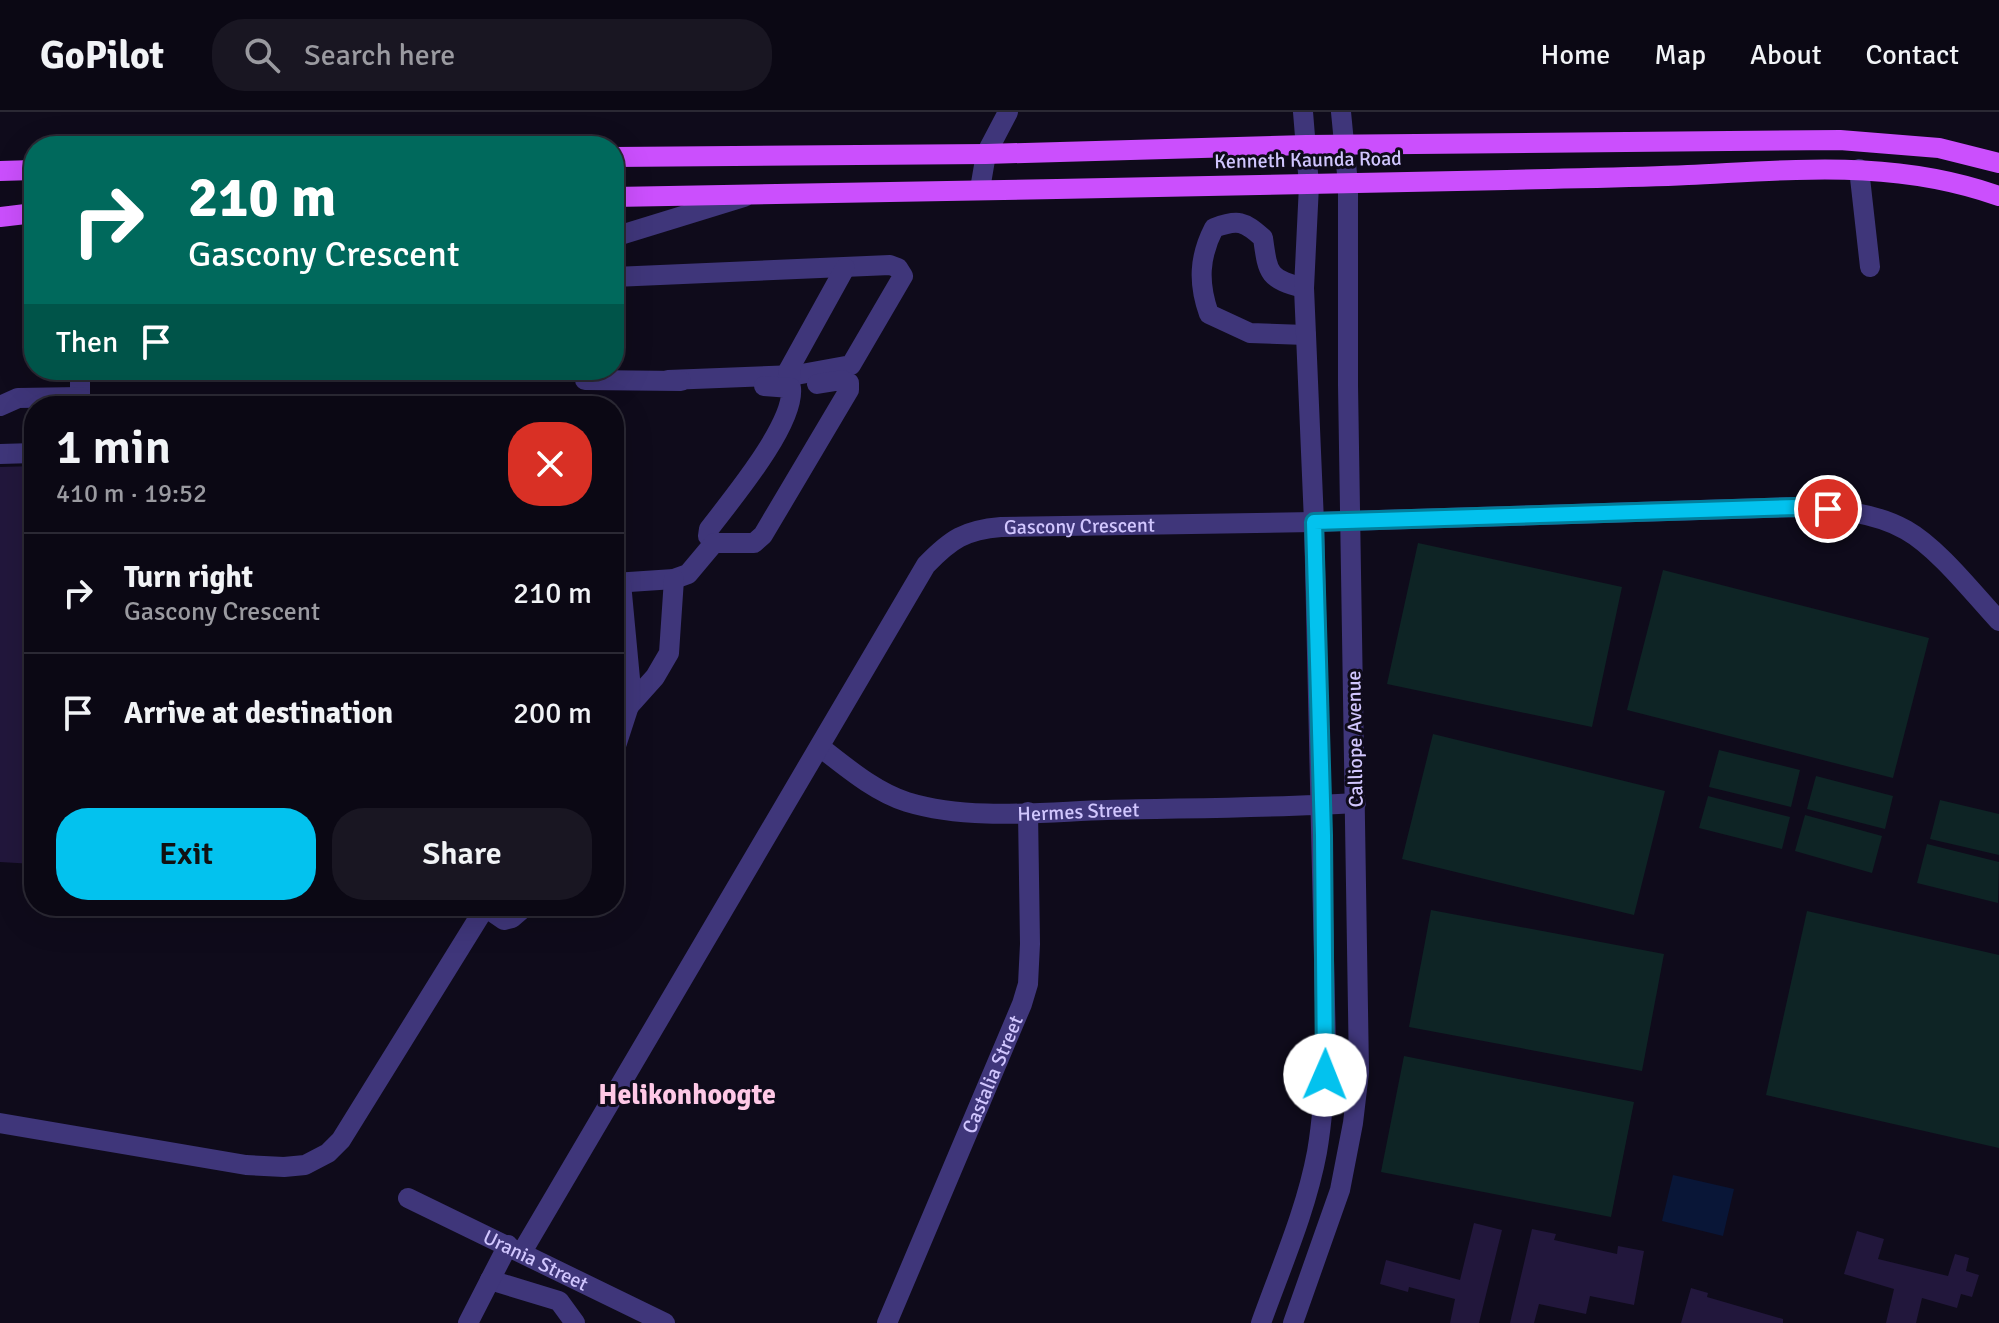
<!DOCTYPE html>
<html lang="en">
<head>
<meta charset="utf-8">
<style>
  :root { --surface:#0b0814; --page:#191622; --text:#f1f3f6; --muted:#9a9aa0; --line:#2b2934; --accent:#03c2ee }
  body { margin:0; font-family:Signika,sans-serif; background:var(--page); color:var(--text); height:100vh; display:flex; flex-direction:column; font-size:30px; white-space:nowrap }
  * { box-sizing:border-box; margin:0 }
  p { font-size:26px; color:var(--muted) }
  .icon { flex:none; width:44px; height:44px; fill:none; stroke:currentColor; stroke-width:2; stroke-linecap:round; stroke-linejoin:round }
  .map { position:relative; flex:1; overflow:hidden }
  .side { position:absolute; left:24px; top:284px; width:600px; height:520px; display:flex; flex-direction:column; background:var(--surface); border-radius:32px; box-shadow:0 8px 32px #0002,0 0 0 2px var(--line) }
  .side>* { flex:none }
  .guide { position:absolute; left:24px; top:24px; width:600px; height:244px; border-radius:32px; box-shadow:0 8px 32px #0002,0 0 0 2px var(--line); background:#00695c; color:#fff; overflow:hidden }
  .pin { position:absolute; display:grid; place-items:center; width:68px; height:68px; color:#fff; margin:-34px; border:4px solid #fff; border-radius:50%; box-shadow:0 2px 8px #0007 }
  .me { position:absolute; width:88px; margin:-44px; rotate:1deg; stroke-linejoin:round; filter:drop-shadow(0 0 6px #0008) }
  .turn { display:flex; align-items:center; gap:28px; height:168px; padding:0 32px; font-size:36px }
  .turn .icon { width:104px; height:104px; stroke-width:2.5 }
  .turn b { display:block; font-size:56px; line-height:68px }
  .then { display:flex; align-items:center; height:76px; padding:0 32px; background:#0003; gap:16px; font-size:30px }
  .round { display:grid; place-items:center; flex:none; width:84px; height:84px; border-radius:32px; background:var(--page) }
  .head { display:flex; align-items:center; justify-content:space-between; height:136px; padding:0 32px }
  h1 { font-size:48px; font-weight:600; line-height:60px }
  .button { display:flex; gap:16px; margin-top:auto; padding:16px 32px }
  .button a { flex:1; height:92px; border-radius:32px; background:var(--accent); color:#111; font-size:32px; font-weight:600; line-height:92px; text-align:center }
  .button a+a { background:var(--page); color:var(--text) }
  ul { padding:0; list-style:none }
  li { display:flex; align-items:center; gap:24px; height:120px; padding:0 32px; border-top:2px solid var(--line) }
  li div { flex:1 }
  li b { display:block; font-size:30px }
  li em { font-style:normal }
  header { display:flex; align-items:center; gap:48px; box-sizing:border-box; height:112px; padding:0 40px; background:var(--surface); border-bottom:2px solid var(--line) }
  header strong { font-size:38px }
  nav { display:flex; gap:44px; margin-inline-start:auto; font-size:28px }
  .search { width:560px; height:72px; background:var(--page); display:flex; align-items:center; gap:20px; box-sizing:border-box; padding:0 28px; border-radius:32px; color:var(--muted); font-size:30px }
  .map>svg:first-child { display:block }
  .green { fill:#0e2425 }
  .water { fill:#091637 }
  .building { fill:#22173c }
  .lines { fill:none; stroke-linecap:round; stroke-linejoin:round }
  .minor { stroke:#3f367a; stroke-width:20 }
  .major { stroke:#cb4ffd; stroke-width:20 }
  .route-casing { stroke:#027e9b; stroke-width:20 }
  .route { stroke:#03c2ee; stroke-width:14 }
  .labels { text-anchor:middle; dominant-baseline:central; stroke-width:6; stroke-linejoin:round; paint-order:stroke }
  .street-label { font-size:20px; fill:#d1c6fe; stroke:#0f0b1b }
  .district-label { font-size:28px; font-weight:bold; fill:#fec8e6; stroke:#0f0b1b }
</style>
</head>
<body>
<header>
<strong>GoPilot</strong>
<div class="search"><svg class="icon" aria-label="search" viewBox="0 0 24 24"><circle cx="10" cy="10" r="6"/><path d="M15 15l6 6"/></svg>Search here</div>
<nav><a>Home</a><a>Map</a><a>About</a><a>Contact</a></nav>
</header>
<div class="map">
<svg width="1999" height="1211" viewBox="0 0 1999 1211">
  <rect width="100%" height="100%" fill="#0f0b1b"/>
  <g class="green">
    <path d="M1418,431L1622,475L1592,615L1387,572Z"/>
    <path d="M1663,458L1929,526L1893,666L1627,598Z"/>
    <path d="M1433,622L1665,679L1634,803L1402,747Z"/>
    <path d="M1719,638L1800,658L1791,695L1709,675Z"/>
    <path d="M1816,664L1893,684L1885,717L1807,697Z"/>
    <path d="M1708,684L1790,705L1782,737L1699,716Z"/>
    <path d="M1940,688L1999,702V743L1930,727Z"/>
    <path d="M1805,703L1882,724L1872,761L1795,739Z"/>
    <path d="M1927,732L1999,750L1998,791L1917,771Z"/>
    <path d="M1431,798L1664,842L1642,959L1409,915Z"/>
    <path d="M1807,799L1999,843V1036L1766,983Z"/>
    <path d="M1404,944L1634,990L1611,1105L1381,1060Z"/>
  </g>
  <path class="water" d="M1673,1063L1734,1077L1723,1124L1662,1109Z"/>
  <g class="building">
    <path d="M34,354V752L0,750V355Z"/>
    <path d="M1474,1111L1502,1118L1479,1211H1450L1455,1187L1409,1175L1408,1180L1380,1172L1386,1148L1460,1168Z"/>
    <path d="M1532,1117L1556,1122L1554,1128L1617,1142L1618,1134L1644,1139L1634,1193L1590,1184L1586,1202L1539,1192L1534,1211H1510Z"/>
    <path d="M1857,1119L1884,1127L1878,1147L1948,1164L1955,1142L1969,1146L1966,1159L1979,1163L1972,1185L1961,1182L1957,1196L1922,1186L1916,1211H1886L1894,1177L1844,1162Z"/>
    <path d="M1691,1176L1708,1181L1707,1185L1783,1207V1211H1681Z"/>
  </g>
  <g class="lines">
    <g class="minor">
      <path d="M1859,57L1870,155"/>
      <path d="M980,77L986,42L1008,0"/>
      <path d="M614,125L744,85"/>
      <path d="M614,165L890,153L898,156L903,164L851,253L796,263L668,268"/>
      <path d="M1304,176C1268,167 1268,162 1263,126C1244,109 1238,107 1214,116C1199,145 1198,171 1209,202L1250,221L1306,223"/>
      <path d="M80,258V294"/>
      <path d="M791,262L788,259L845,156"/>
      <path d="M585,268L681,269"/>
      <path d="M0,294L18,286L80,285"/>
      <path d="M0,342L34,341"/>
      <path d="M714,431L708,424L709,417C731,388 795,312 791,276L764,274"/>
      <path d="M614,471L674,467L688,462L714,431H754L763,423L849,278V271L842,268L817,272"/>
      <path d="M629,594L655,565L669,541L674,467"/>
      <path id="s1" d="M820,635C846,655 875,680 907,690C970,709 1042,700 1107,698C1190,696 1273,696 1356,691"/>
      <path d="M614,640L629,594L630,567L621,471"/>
      <path d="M485,795L504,808L512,806L526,794"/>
      <path d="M0,1011L246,1053L284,1055L305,1053L328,1041L341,1028L486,794"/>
      <path id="s2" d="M408,1086L665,1211"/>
      <path id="s3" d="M522,1140L926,453C951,427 965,418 1001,415L1314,410L1798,395C1834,397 1874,400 1906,418C1938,436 1973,481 1999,509"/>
      <path d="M490,1168L559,1189L575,1211"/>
      <path d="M468,1211L508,1133"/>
      <path id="s4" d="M887,1211L1022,892L1028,872L1030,832L1028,700"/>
      <path d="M1261,1211C1281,1155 1306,1099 1317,1040C1323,1005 1325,970 1326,935L1314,410L1304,176L1309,73L1303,0"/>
      <path d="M1293,1211L1340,1078L1353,1011L1359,960L1348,273V72L1341,0"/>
    </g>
    <g class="major">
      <path d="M614,45L986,42L1306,33L1840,28L1939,36L1999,51"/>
      <path d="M0,59L34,58"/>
      <path d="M614,85C912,79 1209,75 1507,68C1567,66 1628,66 1688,63C1797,58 1894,47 1999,84"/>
      <path d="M0,105L34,101"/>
    </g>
  </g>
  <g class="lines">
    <g class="route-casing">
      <path id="route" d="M1325,963L1323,723L1314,410L1798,395L1828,397"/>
    </g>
    <use href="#route" class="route"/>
  </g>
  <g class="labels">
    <g class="street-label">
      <text transform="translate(1308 48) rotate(-1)">Kenneth Kaunda Road</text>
      <text stroke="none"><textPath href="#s3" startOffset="962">Gascony Crescent</textPath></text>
      <text transform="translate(1355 627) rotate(-91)">Calliope Avenue</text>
      <text stroke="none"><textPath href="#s1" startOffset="276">Hermes Street</textPath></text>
      <text stroke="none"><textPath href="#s4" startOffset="270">Castalia Street</textPath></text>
      <text stroke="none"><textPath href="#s2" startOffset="142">Urania Street</textPath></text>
    </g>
    <g class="district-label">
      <text x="687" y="983">Helikonhoogte</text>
    </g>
  </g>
</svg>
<div class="pin" style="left:1828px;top:397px;background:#d93025"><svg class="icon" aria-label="arrive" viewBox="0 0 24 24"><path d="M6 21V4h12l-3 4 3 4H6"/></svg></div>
<svg class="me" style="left:1325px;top:963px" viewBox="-20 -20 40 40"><circle r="19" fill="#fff"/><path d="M0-13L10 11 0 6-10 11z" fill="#03c2ee"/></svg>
<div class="guide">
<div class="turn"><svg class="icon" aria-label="right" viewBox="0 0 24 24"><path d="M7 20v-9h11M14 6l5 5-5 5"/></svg><div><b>210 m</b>Gascony Crescent</div></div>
<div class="then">Then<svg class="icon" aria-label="arrive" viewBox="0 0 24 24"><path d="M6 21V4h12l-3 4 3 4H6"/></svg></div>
</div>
<section class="side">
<div class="head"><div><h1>1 min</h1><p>410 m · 19:52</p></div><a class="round" style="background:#d93025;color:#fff"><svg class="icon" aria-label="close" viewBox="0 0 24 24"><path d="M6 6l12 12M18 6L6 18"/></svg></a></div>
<ul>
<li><svg class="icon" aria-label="right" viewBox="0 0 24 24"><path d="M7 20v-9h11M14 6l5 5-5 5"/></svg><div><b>Turn right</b><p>Gascony Crescent</p></div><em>210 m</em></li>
<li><svg class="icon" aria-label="arrive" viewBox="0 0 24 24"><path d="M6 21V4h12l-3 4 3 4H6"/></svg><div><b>Arrive at destination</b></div><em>200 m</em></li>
</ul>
<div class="button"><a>Exit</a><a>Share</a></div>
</section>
</div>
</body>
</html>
